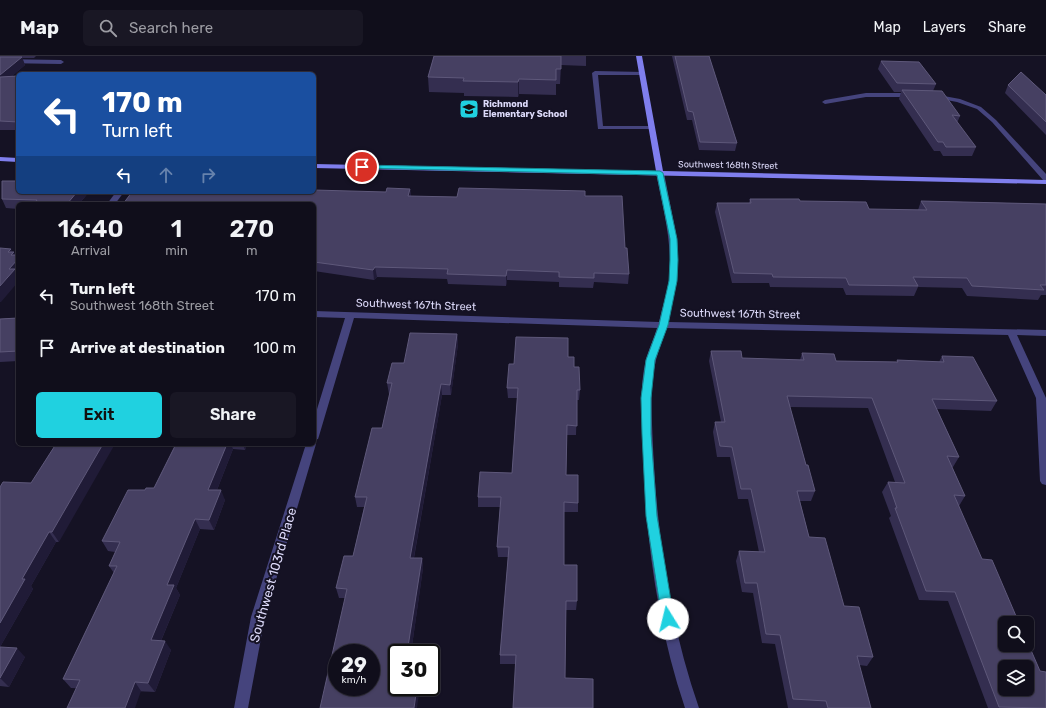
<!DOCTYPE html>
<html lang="en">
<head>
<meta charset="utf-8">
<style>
  :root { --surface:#100e1b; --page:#191724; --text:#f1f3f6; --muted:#9c9ca3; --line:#302e3a; --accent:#20d1e0 }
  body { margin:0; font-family:Rubik,sans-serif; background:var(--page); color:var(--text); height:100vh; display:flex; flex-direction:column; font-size:15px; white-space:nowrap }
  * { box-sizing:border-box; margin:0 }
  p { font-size:13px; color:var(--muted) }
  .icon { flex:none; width:22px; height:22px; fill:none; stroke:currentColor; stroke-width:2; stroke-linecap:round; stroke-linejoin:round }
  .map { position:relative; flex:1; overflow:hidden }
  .sheet { position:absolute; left:16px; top:146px; width:300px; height:244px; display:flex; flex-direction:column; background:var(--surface); border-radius:6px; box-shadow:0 1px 3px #0004,0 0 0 1px var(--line) }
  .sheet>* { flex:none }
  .top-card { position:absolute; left:16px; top:16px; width:300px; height:122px; border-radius:6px; box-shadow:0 1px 3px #0004,0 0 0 1px var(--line); background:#1a4fa0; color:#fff; overflow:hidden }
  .controls { position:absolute; left:998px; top:560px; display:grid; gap:8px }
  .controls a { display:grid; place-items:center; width:36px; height:36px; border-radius:6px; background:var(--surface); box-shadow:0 1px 3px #0004,0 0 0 1px var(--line); font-size:20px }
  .speed { position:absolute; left:328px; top:588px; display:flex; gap:8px; font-size:20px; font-weight:700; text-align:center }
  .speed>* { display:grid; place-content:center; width:52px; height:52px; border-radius:50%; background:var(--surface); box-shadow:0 1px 3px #0004,0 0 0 1px var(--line); line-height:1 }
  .speed small { font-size:10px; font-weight:400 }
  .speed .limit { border:2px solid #111; border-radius:6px; background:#fff; color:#111 }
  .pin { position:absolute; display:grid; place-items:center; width:34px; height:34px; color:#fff; margin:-17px; border:2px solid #fff; border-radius:50%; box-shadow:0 1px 4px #0007 }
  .me { position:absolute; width:44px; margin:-22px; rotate:351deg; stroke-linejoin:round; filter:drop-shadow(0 0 3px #0008) }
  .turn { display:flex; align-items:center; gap:14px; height:84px; padding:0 20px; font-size:18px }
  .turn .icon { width:52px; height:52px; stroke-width:2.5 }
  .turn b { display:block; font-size:28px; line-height:34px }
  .lanes { display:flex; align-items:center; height:38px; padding:0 20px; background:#0003; justify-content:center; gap:20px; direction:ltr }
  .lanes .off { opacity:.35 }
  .eta { display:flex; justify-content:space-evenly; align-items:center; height:68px; text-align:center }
  .eta b { font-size:24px; font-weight:600; line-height:28px }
  .primary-button { display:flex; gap:8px; margin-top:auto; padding:8px 20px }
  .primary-button a { flex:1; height:46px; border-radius:6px; background:var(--accent); color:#111; font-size:16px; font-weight:600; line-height:46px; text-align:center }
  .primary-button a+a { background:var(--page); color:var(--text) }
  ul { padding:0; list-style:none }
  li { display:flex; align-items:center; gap:12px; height:52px; padding:0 20px }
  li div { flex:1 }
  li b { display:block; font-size:15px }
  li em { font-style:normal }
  header { display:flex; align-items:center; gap:24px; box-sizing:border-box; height:56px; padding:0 20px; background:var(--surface); border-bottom:1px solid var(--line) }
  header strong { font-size:19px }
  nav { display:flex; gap:22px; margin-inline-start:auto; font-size:14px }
  .search { width:280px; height:36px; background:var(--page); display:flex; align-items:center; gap:10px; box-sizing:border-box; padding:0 14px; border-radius:6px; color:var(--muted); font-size:15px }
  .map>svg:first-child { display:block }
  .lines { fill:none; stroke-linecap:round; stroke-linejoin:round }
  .lane { fill:#45447d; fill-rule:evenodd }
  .street { fill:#45447d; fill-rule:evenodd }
  .secondary { fill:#7f7eed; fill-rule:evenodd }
  .wall { fill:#342e50 }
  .shaded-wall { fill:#201b37 }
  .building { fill:#464062; stroke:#5e587a; fill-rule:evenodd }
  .route { fill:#20d1e0; stroke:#158892 }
  .labels { text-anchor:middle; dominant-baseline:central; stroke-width:4; stroke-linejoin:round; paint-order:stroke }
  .far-poi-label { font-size:9px; font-weight:bold; fill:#dddafa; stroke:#151224; text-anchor:start }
  .far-street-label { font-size:9px; fill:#dddafa; stroke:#151224 }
  .street-label { font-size:11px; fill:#dddafa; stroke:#151224 }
  .near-street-label { font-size:13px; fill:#dddafa; stroke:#151224 }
</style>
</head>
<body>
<header>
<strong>Map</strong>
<div class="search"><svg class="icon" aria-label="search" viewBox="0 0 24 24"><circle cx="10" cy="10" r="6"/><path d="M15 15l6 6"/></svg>Search here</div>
<nav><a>Map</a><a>Layers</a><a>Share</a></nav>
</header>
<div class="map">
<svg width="1046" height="652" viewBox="0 0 1046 652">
  <rect width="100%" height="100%" fill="#151224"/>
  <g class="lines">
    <path class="lane" d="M595,15L644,16L645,17L642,19H598L603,70H652L655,72L654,73H598L592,17Z"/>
    <g class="street">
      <path d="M0,3L61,4L64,6L61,8L0,7Z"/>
      <path d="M866,37H913L916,39L913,41H866L825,48L822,46L825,44Z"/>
      <path d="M933,38L960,43L981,51L996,64L1046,118V124H1043L992,66L977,53L957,46L931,41L930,40Z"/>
      <path d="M657,115H660L664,117L677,183L678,204L677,225L668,266L1046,274V280L1017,279L1046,342V429L1042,428L1040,425L1036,342L1008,279L667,272C663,282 659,293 656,304C649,332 652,362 653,391C657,479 670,569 699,652H685C657,569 645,479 643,391C642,362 639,332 646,303C649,293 654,282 657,272L354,262L319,380L318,383L314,384V363L345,262L314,261V255L659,266C662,252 667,238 669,224C673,188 663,152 656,117Z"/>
      <path d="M116,136H124L115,148H107Z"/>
      <path d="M314,385L316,388L265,561L248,652H234L251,561L306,388H314Z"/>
    </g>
    <g class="secondary">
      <path d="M636,0H642L663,115L1046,124V128L314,112V108L656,115Z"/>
      <path d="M0,101L18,102V106L0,105Z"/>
    </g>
  </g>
  <g class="wall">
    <path d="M0,0H36L34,2H22L25,9L12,20H18V74H0Z"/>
    <path d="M434,0H586V10L561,9L560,28H556V39L519,38L518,41L464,40V37L429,36L428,21Z"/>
    <path d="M672,0H709L737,87L735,95L699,94L692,64H687Z"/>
    <path d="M881,5L936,28L933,35L960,60L957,67L976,91L972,100H943L940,95H934L899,43L901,36H894L878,13Z"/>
    <path d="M1008,29L1046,39V79L1005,37Z"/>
    <path d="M410,133L411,140L457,141L585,140L625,192L629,218L628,228L594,226L593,232L559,231V226L507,224L506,230L448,228L447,223L377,221L374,224L314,215V148L386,136Z"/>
    <path d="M89,136L79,148H18V153L6,152L2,143Z"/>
    <path d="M750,143L800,145L869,153L918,154L921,145L1046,148V239H1041L1038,244L967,240L962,232L918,231L914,240L846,239L843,232L770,231L769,227H732L715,156L717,147H749Z"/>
    <path d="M18,262V305L0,306V263Z"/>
    <path d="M457,278L458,288L451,339H442L414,502H422L423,512L411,597H397L345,542H339L336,532L353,500L364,451H357L355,441L382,372L390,338H389L387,327L404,307Z"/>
    <path d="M711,295L742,302L800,304L802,297L836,305L897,306V304L939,306L942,300L997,345L991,355L937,353L959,401L953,411H952L965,440L959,450H958L1046,652H988L948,545L919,544L889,462L891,460L882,436L888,426H895L868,352L790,351L806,409L815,435L811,445H800L809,481L844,550L873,601L867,610L859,609L871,652H788L775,588L762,587L753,537L742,536L736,505L739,495L759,496L748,443H738L730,401H717L713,376L715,366H721L709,305Z"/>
    <path d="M568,301L574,311L580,334L579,344H577L576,379H567L566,419L578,447V456H564V509L577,545L576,554H566L565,622L593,652L515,608H500V599L508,501H498L497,491L500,451H478V441L512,417L517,342H508L507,332L514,308Z"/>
    <path d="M176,388H247L245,394L233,393L217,434L225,444L214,474L200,473L176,532L180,539L161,585L171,594L155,636L71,632L63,623L114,517L109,510L115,496L108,495L102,485L145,434L154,432Z"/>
    <path d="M31,427L59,486H56L31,530L33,533L0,591L25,601L9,631L0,630V431Z"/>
  </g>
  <g class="shaded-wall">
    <path d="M22,1L25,9L2,29L0,26V19Z"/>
    <path d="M519,23V38L518,41V26Z"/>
    <path d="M410,133L411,142L408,140Z"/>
    <path d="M77,136H89L79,148H67Z"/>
    <path d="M11,193L13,197L14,196L17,203H18V226L1,246H0V230L9,213L8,196Z"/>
    <path d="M375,211L377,221L374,224L373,214Z"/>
    <path d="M507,214V224L506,230V220Z"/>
    <path d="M457,278L458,288L451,339L450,329Z"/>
    <path d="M441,328L442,339L412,512L410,502Z"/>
    <path d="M103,388H115L59,486L52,476Z"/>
    <path d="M227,388H231L233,393L213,444L208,434Z"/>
    <path d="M243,388H247L245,394Z"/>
    <path d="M221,434L225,444L214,474L209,464Z"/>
    <path d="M195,463L200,473L176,532L180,539L157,594L151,584L167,529Z"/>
    <path d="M49,476L56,486L31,530L33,533L0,591V567L22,523Z"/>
    <path d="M422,502L423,512L411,597H407Z"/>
    <path d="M165,585L171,594L155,636L148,627Z"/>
    <path d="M17,592L25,601L9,631L0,622Z"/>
    <path d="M135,626L141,635L135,652H125Z"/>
    <path d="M417,631H420L417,652H414Z"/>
  </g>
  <g class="building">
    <path d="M434,0H561V13H556V24L519,23L518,26L463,25L464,22L428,21Z"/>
    <path d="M675,0H709L737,87L700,86L693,56L688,55Z"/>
    <path d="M0,1H22L0,19Z"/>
    <path d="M881,5L919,6L936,28L897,27Z"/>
    <path d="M103,16V18H58Z"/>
    <path d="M1021,16L1046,39V66L1008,29Z"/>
    <path d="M18,20V66L0,65V21Z"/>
    <path d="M902,34L942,35L960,60L952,59L976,91H946L943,86H938Z"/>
    <path d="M2,125H18V136H77L67,148H34L37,144L2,143Z"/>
    <path d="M387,132L410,133L408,140L457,141L459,132L585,135V140H622L625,192H627L629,218L594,217V222L559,221V216L507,214L506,220L447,218L448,213L375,211L373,214L314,206V148H123L132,136H314V134L386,136Z"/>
    <path d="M750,143H799L800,145L866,146L869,153L927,154L921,145L1046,148V229H1040L1044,234L972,230L967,222L913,221L918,230L849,229L846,222L773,221L772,218L734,217L717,147H751Z"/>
    <path d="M0,192L11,193L8,196H14L11,199H18V203L9,213H15L0,230Z"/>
    <path d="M18,262V295L0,296V263Z"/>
    <path d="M410,277L457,278L450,329L441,328L410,502H422L407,597H397V631H417L414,652H320L347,533L336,532L344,500H353L367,441H355L372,372H382L392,327H387L392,307H404ZM337,597H371V631H337Z"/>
    <path d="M516,281L568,282V301H574V311H579L580,334H577V370L567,369L566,419H578V447L564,446V509H577V545H566L565,622L593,623V652H513L516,599H500L509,491H497L501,441H478L480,416L512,417L518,332H507L509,308H514Z"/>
    <path d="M711,295H741L742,302L804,304L802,297L834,298L836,305L898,306L897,304L944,306L942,300L973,301L997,345L932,343L959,401L947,400L965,440L954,439L982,503L992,504L1019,567H1005V589H1027V585L1040,615L1046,616V652L999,651L955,536L926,535L895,452H897L888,426L905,427L872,342L787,340L806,409H808L815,435H797L809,481L825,482L844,550L859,551L873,601L857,600L871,652H828L826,645L793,643L780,579L766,578L757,527H745L739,495L765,496L751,433H741L732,391L720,390L715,366H725ZM1005,611H1027V633H1005Z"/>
    <path d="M56,388H103L52,476H49L22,523H25L0,567V431L3,426L31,427Z"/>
    <path d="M176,388H227L208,434H221L209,464L195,463L167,529H174L151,584L165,585L148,627L135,626L125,652H67L80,624L63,623L117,510H109L120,486L102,485L128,434H145L146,432H154Z"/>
    <path d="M0,591L17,592L0,622Z"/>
  </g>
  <path class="route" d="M362,109L660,115L663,117L677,183L678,204L677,225L668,269L655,304L651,342V378L657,460L674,563L672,567L668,569L664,567L662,563L646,460L642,378L641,342L646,304L659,269L669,225L670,204V183L657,119L360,112V110Z"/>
  <defs>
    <g id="school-square" transform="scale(1)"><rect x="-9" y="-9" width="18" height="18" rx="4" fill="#20d1e0" stroke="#151224"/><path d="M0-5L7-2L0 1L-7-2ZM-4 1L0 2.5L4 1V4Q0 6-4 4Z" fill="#111"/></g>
  </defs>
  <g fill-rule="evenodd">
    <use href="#school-square" x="469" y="53"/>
  </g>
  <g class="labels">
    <g class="far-poi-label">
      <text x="483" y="48">Richmond<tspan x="483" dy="10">Elementary School</tspan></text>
    </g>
    <g class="far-street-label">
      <text transform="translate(728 109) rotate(1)">Southwest 168th Street</text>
    </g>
    <g class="street-label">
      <text transform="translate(416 249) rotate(2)">Southwest 167th Street</text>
      <text transform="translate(740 258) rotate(1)">Southwest 167th Street</text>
    </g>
    <g class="near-street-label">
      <text transform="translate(273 519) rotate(-74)">Southwest 103rd Place</text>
    </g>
  </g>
</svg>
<div class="controls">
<a><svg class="icon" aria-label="search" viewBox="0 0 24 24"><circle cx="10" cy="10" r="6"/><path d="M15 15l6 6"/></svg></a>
<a><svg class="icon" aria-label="layers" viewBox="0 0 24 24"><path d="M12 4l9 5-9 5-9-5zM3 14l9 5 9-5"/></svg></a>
</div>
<div class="speed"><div>29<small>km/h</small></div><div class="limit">30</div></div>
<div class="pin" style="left:362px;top:111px;background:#d93025"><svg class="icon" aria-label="arrive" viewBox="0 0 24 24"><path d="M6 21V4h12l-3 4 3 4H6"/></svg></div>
<svg class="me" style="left:668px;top:563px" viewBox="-20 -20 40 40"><circle r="19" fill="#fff"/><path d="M0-13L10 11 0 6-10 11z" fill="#20d1e0"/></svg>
<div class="top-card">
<div class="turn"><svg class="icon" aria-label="left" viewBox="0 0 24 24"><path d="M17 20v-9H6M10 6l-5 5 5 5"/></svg><div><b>170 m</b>Turn left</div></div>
<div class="lanes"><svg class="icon" aria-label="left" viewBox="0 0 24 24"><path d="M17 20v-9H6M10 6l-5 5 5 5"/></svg><svg class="icon off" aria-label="ahead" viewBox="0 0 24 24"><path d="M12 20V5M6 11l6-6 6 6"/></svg><svg class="icon off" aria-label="right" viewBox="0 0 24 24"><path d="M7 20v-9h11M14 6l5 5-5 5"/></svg></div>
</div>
<section class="sheet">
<div class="eta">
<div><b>16:40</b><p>Arrival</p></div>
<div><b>1</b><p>min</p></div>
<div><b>270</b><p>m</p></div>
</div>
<ul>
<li><svg class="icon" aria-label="left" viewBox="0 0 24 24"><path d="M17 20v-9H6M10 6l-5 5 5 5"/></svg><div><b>Turn left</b><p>Southwest 168th Street</p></div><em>170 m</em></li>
<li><svg class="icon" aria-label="arrive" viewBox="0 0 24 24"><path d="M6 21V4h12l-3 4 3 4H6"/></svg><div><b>Arrive at destination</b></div><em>100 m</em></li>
</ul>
<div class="primary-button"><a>Exit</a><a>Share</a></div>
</section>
</div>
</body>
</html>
